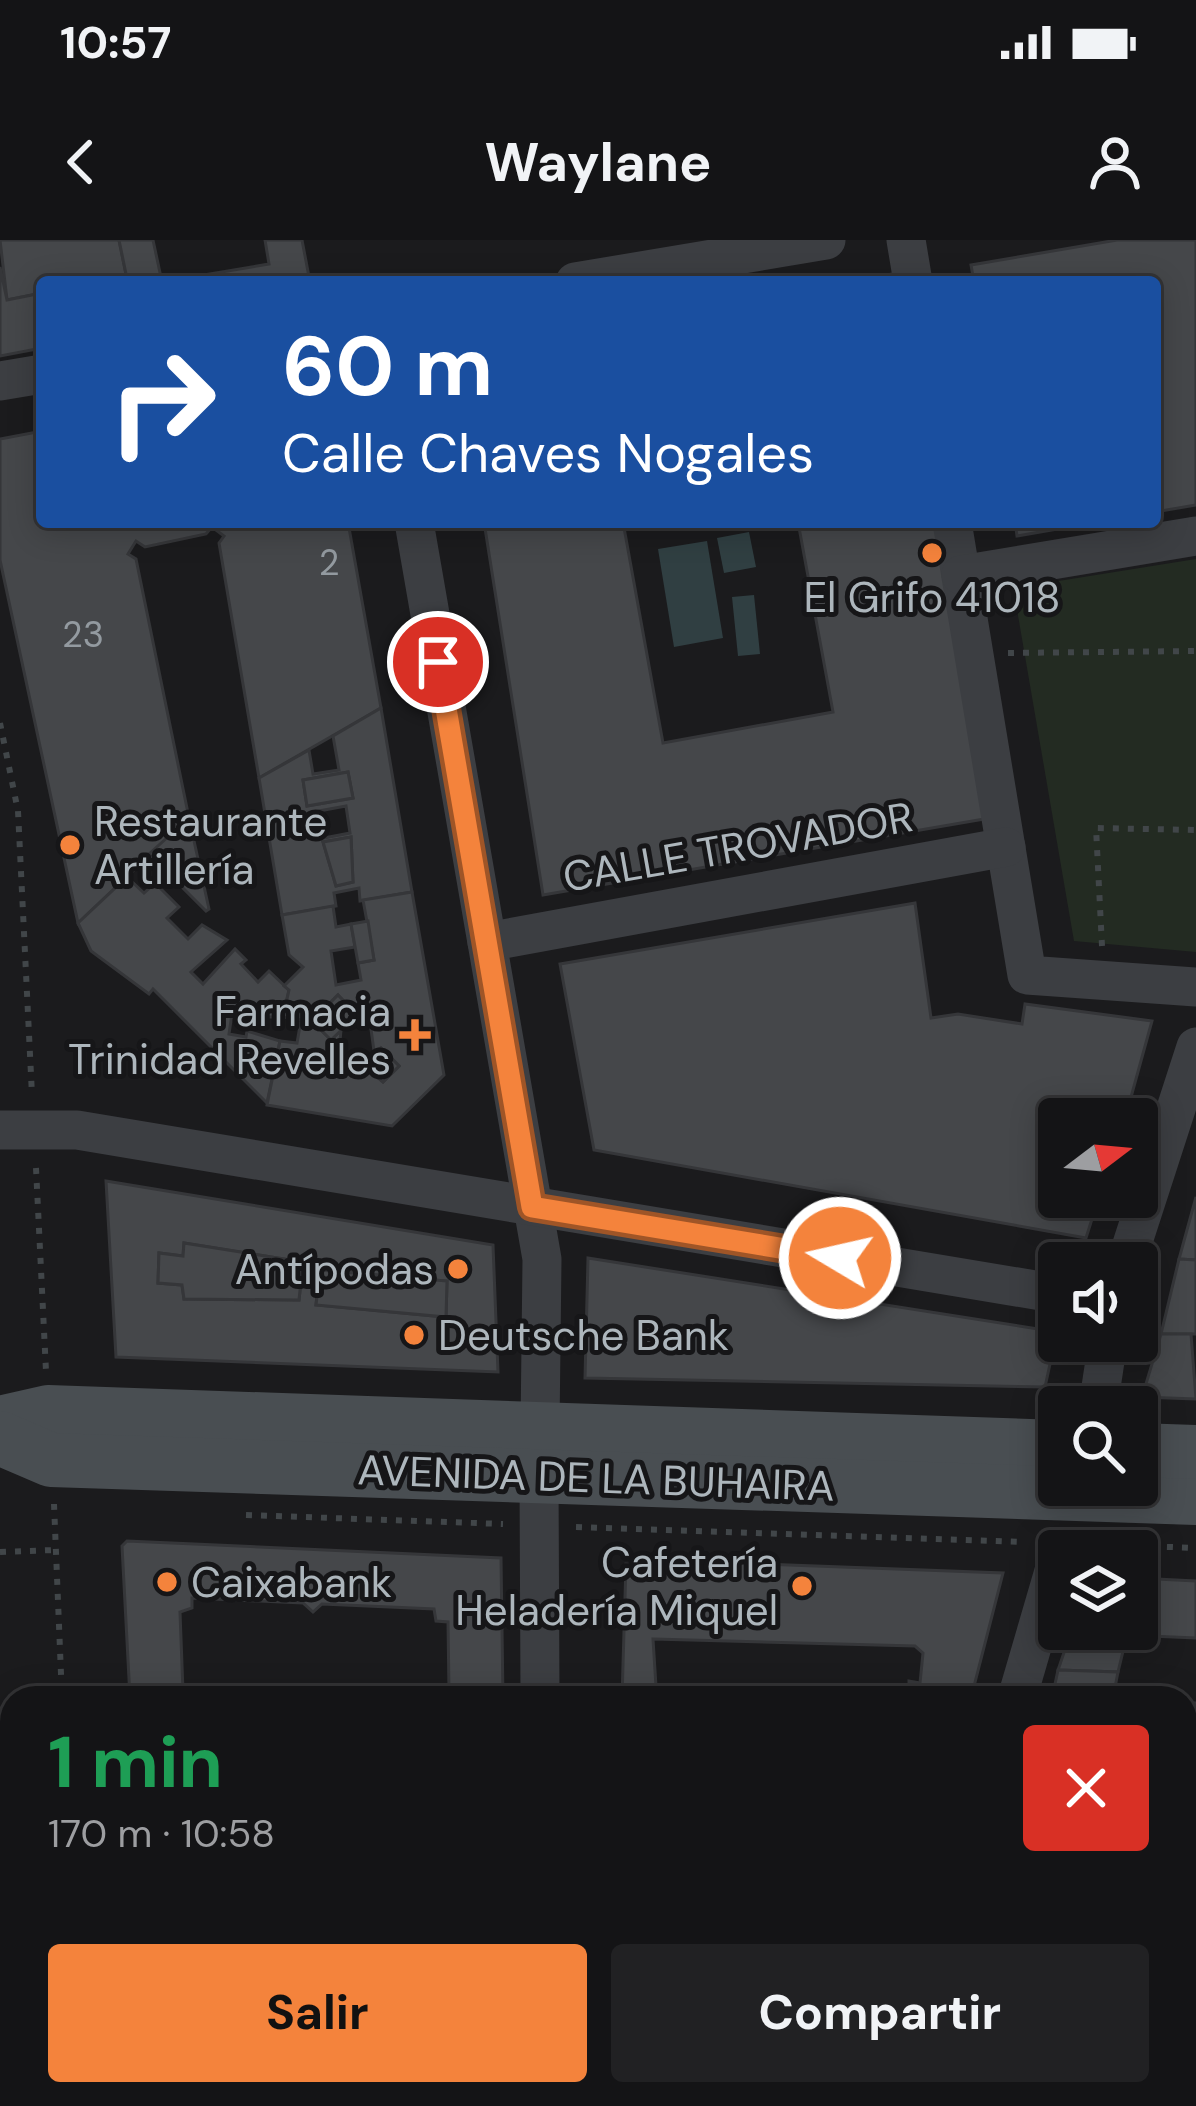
<!DOCTYPE html>
<html lang="es">
<head>
<meta charset="utf-8">
<style>
  :root { --surface:#141416; --page:#212123; --text:#f1f3f6; --muted:#9d9ea1; --line:#333335; --accent:#f4833c }
  body { margin:0; font-family:"DM Sans",sans-serif; background:var(--page); color:var(--text); height:100vh; display:flex; flex-direction:column; font-size:45px; white-space:nowrap }
  * { box-sizing:border-box; margin:0 }
  p { font-size:39px; color:var(--muted) }
  .icon { flex:none; width:66px; height:66px; fill:none; stroke:currentColor; stroke-width:2; stroke-linecap:round; stroke-linejoin:round }
  .map { position:relative; flex:1; overflow:hidden }
  .side { position:absolute; left:0px; top:1446px; width:1197px; height:420px; display:flex; flex-direction:column; background:var(--surface); border-radius:36px 36px 0 0; box-shadow:0 6px 30px #0003,0 0 0 3px var(--line) }
  .side>* { flex:none }
  .hud { position:absolute; left:36px; top:36px; width:1125px; height:252px; border-radius:12px; box-shadow:0 6px 30px #0003,0 0 0 3px var(--line); background:#1a4fa0; color:#fff; overflow:hidden }
  .needle { width:78px; rotate:74deg }
  .fabs { position:absolute; left:1038px; top:858px; display:grid; gap:24px }
  .fabs a { display:grid; place-items:center; width:120px; height:120px; border-radius:12px; background:var(--surface); box-shadow:0 6px 30px #0003,0 0 0 3px var(--line); font-size:60px }
  .pin { position:absolute; display:grid; place-items:center; width:102px; height:102px; color:#fff; margin:-51px; border:6px solid #fff; border-radius:50%; box-shadow:0 3px 12px #0007 }
  .me { position:absolute; width:132px; margin:-66px; rotate:279deg; stroke-linejoin:round; filter:drop-shadow(0 0 9px #0008) }
  .turn { display:flex; align-items:center; gap:42px; height:252px; padding:0 48px; font-size:54px }
  .turn .icon { width:156px; height:156px; stroke-width:2.5 }
  .turn b { display:block; font-size:84px; line-height:102px }
  .round { display:grid; place-items:center; flex:none; width:126px; height:126px; border-radius:12px; background:var(--page) }
  .headline { display:flex; align-items:center; justify-content:space-between; height:204px; padding:0 48px }
  h1 { font-size:72px; font-weight:700; line-height:90px; color:#1e9e55 }
  .button { display:flex; gap:24px; margin-top:auto; padding:24px 48px }
  .button a { flex:1; height:138px; border-radius:12px; background:var(--accent); color:#111; font-size:48px; font-weight:700; line-height:138px; text-align:center }
  .button a+a { background:var(--page); color:var(--text) }
  .status { display:flex; justify-content:space-between; align-items:center; height:84px; padding:0 60px; background:var(--surface); direction:ltr }
  .status svg { height:33px; fill:currentColor }
  header { display:flex; justify-content:space-between; align-items:center; height:156px; padding:0 48px; background:var(--surface); font-size:54px; font-weight:700 }
  .map>svg:first-child { display:block }
  .green { fill:#232b22 }
  .water { fill:#303f42 }
  .building { fill:#45474a; stroke:#353639; stroke-width:3; fill-rule:evenodd }
  .lines { fill:none; stroke-linecap:round; stroke-linejoin:round }
  .path { stroke:#414649; stroke-width:6; stroke-dasharray:6 9; stroke-linecap:butt }
  .street { stroke:#3c3e42; stroke-width:39 }
  .secondary { stroke:#494e52; stroke-width:54 }
  .primary { stroke:#575c61; stroke-width:63 }
  .route-casing { stroke:#9f5527; stroke-width:30 }
  .route { stroke:#f4833c; stroke-width:21 }
  .poi-dot { fill:#f4833c; stroke:#161618; stroke-width:4.5 }
  .labels { text-anchor:middle; dominant-baseline:central; stroke-width:10; stroke-linejoin:round; paint-order:stroke }
  .number-label { font-size:36px; fill:#939aa0 }
  .poi-label { font-size:42px; fill:#adb6bc; stroke:#161618; text-anchor:start }
  .street-label { font-size:42px; fill:#adb6bc; stroke:#161618 }
</style>
</head>
<body>
<div class="status"><b>10:57</b><svg viewBox="0 0 49 12"><path d="M0 12V9h3v3zM5 12V6h3v6zM10 12V3h3v9zM15 12V0h3v12zM26 1h20v11H26zM47 4h2v5h-2z"/></svg></div>
<header><svg class="icon" aria-label="back" viewBox="0 0 24 24"><path d="M15 5l-7 7 7 7"/></svg>Waylane<svg class="icon" aria-label="person" viewBox="0 0 24 24"><circle cx="12" cy="8" r="4"/><path d="M4 21q1-7 8-7t8 7"/></svg></header>
<div class="map">
<svg width="1196" height="1866" viewBox="0 0 1196 1866">
  <rect width="100%" height="100%" fill="#1b1b1d"/>
  <path class="green" d="M1196,319V712L1074,701L1015,358L1021,347Z"/>
  <g class="water">
    <path d="M749,292L756,327L724,333L717,298Z"/>
    <path d="M707,301L723,398L674,407L658,309Z"/>
    <path d="M754,355L760,414L738,416L732,357Z"/>
  </g>
  <g class="building">
    <path d="M0,0H119L127,39L42,42V53L7,60Z"/>
    <path d="M119,0H153L162,42H111L127,39Z"/>
    <path d="M265,0H302L310,42H162L269,24Z"/>
    <path d="M1117,0H1196V265L1155,272V42H974L971,25Z"/>
    <path d="M0,27L7,60L42,53V108L0,116Z"/>
    <path d="M892,34L893,42H848Z"/>
    <path d="M42,191V282H348L381,468L259,538L219,303L224,296L212,287L206,294L145,307L136,301L128,314L136,319L189,578L78,683L0,320V199Z"/>
    <path d="M484,282H623L663,503L833,472L798,282H936L990,578L543,655Z"/>
    <path d="M1015,282H1098L1017,296Z"/>
    <path d="M381,468L412,652L360,661L359,648L334,653L336,666L282,675L259,538L309,510L313,534L339,530L333,496ZM348,532L353,558L307,566L303,540ZM346,566L350,593L324,598L319,571ZM351,597L353,642L336,646L323,602Z"/>
    <path d="M348,532L353,558L307,566L303,540Z"/>
    <path d="M189,578L209,669L206,671L149,614Z"/>
    <path d="M351,597L353,642L336,646L323,602Z"/>
    <path d="M127,637L144,653L155,643L179,667L167,678L188,699L202,685L227,700L191,732L203,744L235,709L246,720L241,724L258,742L269,731L289,750L283,777H250L251,770L233,767L229,794L246,797L247,791L280,801L267,863L153,749L149,754L91,711L78,683Z"/>
    <path d="M412,652L444,835L392,886L267,865L280,801L297,803L301,780L283,777L289,750L284,746L303,727L289,715L282,675L333,666L336,687L351,684L355,707L331,711L336,745L361,740L358,723L374,720L363,660ZM338,755L357,775L347,784L370,782L374,811L381,808L399,826L383,842L365,826L368,817L339,812L341,790L331,800L312,781Z"/>
    <path d="M915,663L931,778L958,774L1022,784L1025,764L1152,781L1125,879H1059V957H1099L1086,998L594,910L560,724Z"/>
    <path d="M368,681L374,720L358,723L351,684Z"/>
    <path d="M338,755L357,775L331,800L312,781Z"/>
    <path d="M381,808L399,826L383,842L365,826Z"/>
    <path d="M106,941L493,1005L498,1132L116,1117ZM184,1003L303,1022L299,1060L184,1059L182,1045L158,1043L159,1013L183,1016ZM320,1030L447,1041L446,1077L316,1065Z"/>
    <path d="M1196,957V1020L1179,1019Z"/>
    <path d="M184,1003L303,1022L299,1060L184,1059L182,1045L158,1043L159,1013L183,1016Z"/>
    <path d="M588,1018L1057,1092L1045,1147L585,1138Z"/>
    <path d="M1179,1019L1196,1020V1094H1161Z"/>
    <path d="M320,1030L447,1041L446,1077L316,1065Z"/>
    <path d="M1161,1094H1191L1196,1159L1142,1157Z"/>
    <path d="M127,1301L501,1318L503,1458H435L449,1454L448,1382L436,1381L434,1369L322,1364L313,1372L303,1363L192,1358V1368L180,1372L183,1451L196,1458H130L122,1306Z"/>
    <path d="M669,1319L705,1323L710,1332H733L735,1323L1003,1333L971,1458H622L626,1324L661,1326ZM653,1399L915,1406L923,1413L920,1443L909,1441V1458L656,1446Z"/>
    <path d="M1137,1338L1196,1341V1398L1127,1395L1118,1432L1058,1430L1072,1389H1137Z"/>
    <path d="M1058,1430L1118,1432L1113,1458H1052Z"/>
    <path d="M1185,1462L1196,1463V1527H1185Z"/>
    <rect x="1185" y="1621" width="11" height="176"/>
    <path d="M1185,1797H1196V1866H958L962,1854H1185Z"/>
  </g>
  <g class="lines">
    <g class="path">
      <path d="M1008,413L1196,411"/>
      <path d="M0,483L18,571L32,855"/>
      <path d="M1102,706L1096,588L1196,590"/>
      <path d="M36,928L46,1131"/>
      <path d="M54,1264L62,1458"/>
      <path d="M246,1275L503,1284"/>
      <path d="M576,1287L1025,1302"/>
      <path d="M1092,1304L1196,1308"/>
      <path d="M0,1312L55,1310"/>
      <path d="M78,1866L79,1854"/>
    </g>
    <g class="street">
      <path d="M906,0L913,42"/>
      <path d="M575,42L826,0"/>
      <path d="M0,141L42,134"/>
      <path d="M414,282L542,1019L540,1189"/>
      <path d="M952,282L1027,735L1196,747"/>
      <path d="M961,335L1196,296"/>
      <path d="M487,702L1006,607"/>
      <path d="M0,890H77L1059,1054"/>
      <path d="M1126,1023L1196,807"/>
      <path d="M1098,1167L1108,1101"/>
      <path d="M539,1236L540,1458"/>
      <path d="M1017,1458L1059,1314"/>
      <path d="M0,1563H12"/>
      <path d="M1185,1574H1196"/>
      <path d="M650,1854V1866"/>
      <path d="M905,1866L908,1854"/>
    </g>
    <g class="secondary">
      <path d="M0,1183L48,1172L1059,1207"/>
      <path d="M0,1198L51,1220L1196,1258"/>
      <path d="M1137,1210L1196,1212"/>
    </g>
    <path class="primary" d="M0,1706L7,1866"/>
  </g>
  <g class="lines">
    <g class="route-casing">
      <path id="route" d="M438,422L532,967L840,1018"/>
    </g>
    <use href="#route" class="route"/>
  </g>
  <g class="poi-dot">
    <circle cx="932" cy="313" r="12"/>
    <circle cx="70" cy="605" r="12"/>
    <path d="M409 777h12v12h12v12h-12v12h-12v-12h-12v-12h12z"/>
    <circle cx="458" cy="1029" r="12"/>
    <circle cx="414" cy="1095" r="12"/>
    <circle cx="167" cy="1342" r="12"/>
    <circle cx="802" cy="1346" r="12"/>
  </g>
  <g class="labels">
    <g class="number-label">
      <text x="329" y="322">2</text>
      <text x="83" y="394">23</text>
    </g>
    <g class="poi-label">
      <text x="932" y="357" text-anchor="middle">El Grifo 41018</text>
      <text x="94" y="581">Restaurante<tspan x="94" dy="48">Artillería</tspan></text>
      <text x="391" y="771" text-anchor="end">Farmacia<tspan x="391" dy="48">Trinidad Revelles</tspan></text>
      <text x="434" y="1029" text-anchor="end">Antípodas</text>
      <text x="438" y="1095">Deutsche Bank</text>
      <text x="778" y="1322" text-anchor="end">Cafetería<tspan x="778" dy="48">Heladería Miquel</tspan></text>
      <text x="191" y="1342">Caixabank</text>
    </g>
    <g class="street-label">
      <text transform="translate(738 607) rotate(-10)">CALLE TROVADOR</text>
      <text transform="translate(596 1238) rotate(2)">AVENIDA DE LA BUHAIRA</text>
    </g>
  </g>
</svg>
<div class="fabs">
<a><svg class="needle" viewBox="-14 -14 28 28"><path d="M0-13l5 13h-10z" fill="#e53935"/><path d="M0 13l5-13h-10z" fill="#9d9ea1"/></svg></a>
<a><svg class="icon" aria-label="sound" viewBox="0 0 24 24"><path d="M4 9h4l5-4v14l-5-4H4zM17 9q2 3 0 6"/></svg></a>
<a><svg class="icon" aria-label="search" viewBox="0 0 24 24"><circle cx="10" cy="10" r="6"/><path d="M15 15l6 6"/></svg></a>
<a><svg class="icon" aria-label="layers" viewBox="0 0 24 24"><path d="M12 4l9 5-9 5-9-5zM3 14l9 5 9-5"/></svg></a>
</div>
<div class="pin" style="left:438px;top:422px;background:#d93025"><svg class="icon" aria-label="arrive" viewBox="0 0 24 24"><path d="M6 21V4h12l-3 4 3 4H6"/></svg></div>
<svg class="me" style="left:840px;top:1018px" viewBox="-20 -20 40 40"><circle r="17" fill="#f4833c" stroke="#fff" stroke-width="3"/><path d="M0-11L8 9 0 5-8 9z" fill="#fff"/></svg>
<div class="hud">
<div class="turn"><svg class="icon" aria-label="right" viewBox="0 0 24 24"><path d="M7 20v-9h11M14 6l5 5-5 5"/></svg><div><b>60 m</b>Calle Chaves Nogales</div></div>
</div>
<section class="side">
<div class="headline"><div><h1>1 min</h1><p>170 m · 10:58</p></div><a class="round" style="background:#d93025;color:#fff"><svg class="icon" aria-label="close" viewBox="0 0 24 24"><path d="M6 6l12 12M18 6L6 18"/></svg></a></div>
<div class="button"><a>Salir</a><a>Compartir</a></div>
</section>
</div>
</body>
</html>
